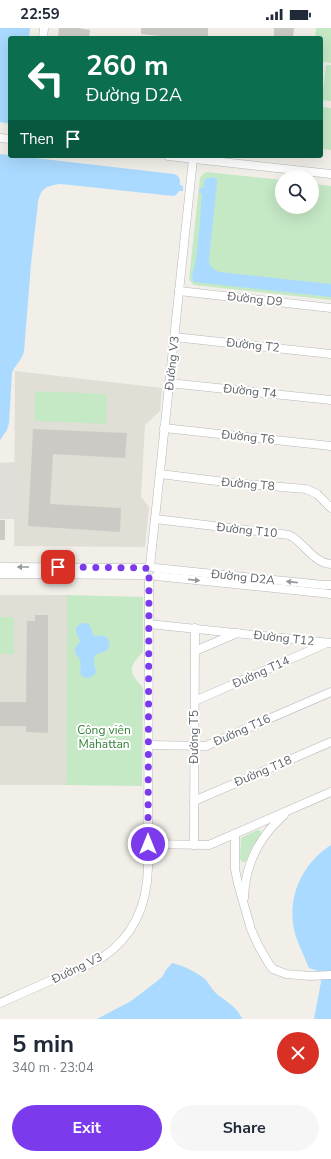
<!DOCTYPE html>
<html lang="en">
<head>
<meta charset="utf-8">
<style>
  :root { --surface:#fff; --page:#f6f6f7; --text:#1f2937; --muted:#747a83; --accent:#7c3aed }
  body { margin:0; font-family:"Nunito Sans",sans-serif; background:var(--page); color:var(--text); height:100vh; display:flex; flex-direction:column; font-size:15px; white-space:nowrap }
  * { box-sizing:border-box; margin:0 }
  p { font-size:13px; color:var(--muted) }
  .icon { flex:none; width:22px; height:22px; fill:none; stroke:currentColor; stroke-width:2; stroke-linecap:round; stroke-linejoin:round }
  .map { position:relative; height:991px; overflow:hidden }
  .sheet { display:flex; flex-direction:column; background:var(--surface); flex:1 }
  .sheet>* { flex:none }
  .guide { position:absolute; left:8px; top:8px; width:315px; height:122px; border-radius:4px; box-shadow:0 4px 16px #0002; background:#0b6e4f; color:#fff; overflow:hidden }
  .controls { position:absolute; left:275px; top:142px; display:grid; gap:8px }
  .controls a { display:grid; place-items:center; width:44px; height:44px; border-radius:50%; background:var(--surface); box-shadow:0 4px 16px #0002; font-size:20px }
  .pin { position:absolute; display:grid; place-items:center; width:34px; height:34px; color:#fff; margin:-17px; border-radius:8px; box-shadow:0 2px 6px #0006 }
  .me { position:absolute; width:44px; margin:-22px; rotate:0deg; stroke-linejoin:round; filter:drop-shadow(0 0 3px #0008) }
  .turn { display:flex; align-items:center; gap:14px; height:84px; padding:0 12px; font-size:18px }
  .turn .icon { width:52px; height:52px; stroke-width:2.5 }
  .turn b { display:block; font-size:28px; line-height:34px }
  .then { display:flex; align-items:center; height:38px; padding:0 12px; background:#0003; gap:8px; font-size:15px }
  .round { display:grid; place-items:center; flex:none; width:42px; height:42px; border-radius:21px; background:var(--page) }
  .head { display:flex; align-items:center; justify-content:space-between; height:68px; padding:0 12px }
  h1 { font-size:24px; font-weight:700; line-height:30px }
  .cta { display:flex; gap:8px; margin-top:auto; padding:8px 12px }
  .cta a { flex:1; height:46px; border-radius:24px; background:var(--accent); color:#fff; font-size:16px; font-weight:700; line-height:46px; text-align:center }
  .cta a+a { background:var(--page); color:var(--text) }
  .status { display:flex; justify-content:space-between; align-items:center; height:28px; padding:0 20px; background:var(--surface); direction:ltr }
  .status svg { height:11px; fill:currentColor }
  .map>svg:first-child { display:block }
  .industrial { fill:#e0deda }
  .education { fill:#e1ded6 }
  .green { fill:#c5e8c5 }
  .water { fill:#aadaff }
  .building { fill:#cccac5 }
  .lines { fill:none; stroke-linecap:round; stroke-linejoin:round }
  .minor-casing { stroke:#b5b8bc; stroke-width:9 }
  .minor { stroke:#fff; stroke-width:8 }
  .oneway { fill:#979a9d }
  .route { stroke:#7c3aed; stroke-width:7; stroke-dasharray:0 12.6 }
  .labels { text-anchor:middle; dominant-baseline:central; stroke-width:4; stroke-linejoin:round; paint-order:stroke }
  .street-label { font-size:12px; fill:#5f6368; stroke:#fff }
  .park-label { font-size:12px; fill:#348238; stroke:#fff }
</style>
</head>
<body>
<div class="status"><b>22:59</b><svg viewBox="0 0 49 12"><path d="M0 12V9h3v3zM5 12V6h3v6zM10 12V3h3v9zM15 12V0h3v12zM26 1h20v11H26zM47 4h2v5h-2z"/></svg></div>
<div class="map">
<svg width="331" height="991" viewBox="0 0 331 991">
  <rect width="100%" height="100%" fill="#f1efe8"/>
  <path class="industrial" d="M15,434V491H0V435Z"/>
  <g class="education">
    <path d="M15,343L162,360L160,383L145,397L141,469L149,479L145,519L14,518Z"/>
    <path d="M0,567H67L66,757H0Z"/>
  </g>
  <g class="green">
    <path d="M316,0H331V35L321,33V10H315Z"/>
    <path d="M326,37H331V73L322,72Z"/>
    <path d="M321,79L331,80V122L321,121Z"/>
    <path d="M206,144L282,152V179H312V156L331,158V272L194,257L189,252L200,149Z"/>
    <path d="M35,363L107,366L106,396L34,393Z"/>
    <path d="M67,567L143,569V624C127,640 129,644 143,660L142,758L66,757Z"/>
    <rect x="0" y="589" width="14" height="37"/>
    <path d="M257,802H260L261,806L252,819L246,833L244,834H242L240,830L241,810Z"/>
  </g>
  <g class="water">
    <path d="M0,0H30L29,10H10V96L0,94Z"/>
    <path d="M0,126L174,146L178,148L180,152V157L183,158V163H179L176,167L173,168L61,156C47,157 40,161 38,175L31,236L24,324C21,333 15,337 12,345L9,395L7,402L0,412Z"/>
    <path d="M213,149L217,151V154L209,231C209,238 212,241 219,244L331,256V269L194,254C190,248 194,243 195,236C199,213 200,189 202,166L199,164L200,160H203L205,151Z"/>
    <path d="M82,595C93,595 90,601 94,608C97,608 100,607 103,608C110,609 112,619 106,623C103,625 100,624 97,626C95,627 94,629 94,631C93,640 101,645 89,650C75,649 83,641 80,633C79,628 74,627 75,621C76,618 79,616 80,613C78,605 71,600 82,595Z"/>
    <path d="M331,817V991H314L321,954L318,943L309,940C305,930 300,920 296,909C285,873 300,837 331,817Z"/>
    <path d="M172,935C184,938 197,944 206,952C210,957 213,963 218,967C226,973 239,981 242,991H97L131,973L147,961L162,949L166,942Z"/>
  </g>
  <g class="building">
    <path d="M59,0H79L90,2L89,10H58Z"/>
    <path d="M141,0H208V10H179L141,6Z"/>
    <path d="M274,0H294L293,10H274Z"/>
    <path d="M33,401L127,405L125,430L53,426L50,476L121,480L120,504L28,498Z"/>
    <rect x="0" y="492" width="5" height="20"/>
    <path d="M35,587H48V705L26,704V698H0V674H26L27,593H35Z"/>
  </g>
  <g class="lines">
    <g class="minor-casing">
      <g id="minor">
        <path d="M43,10L44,0"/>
        <path d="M0,110L10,111"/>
        <path d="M168,128L331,146"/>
        <path d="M179,263L331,280"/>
        <path d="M174,309L331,326"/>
        <path d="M169,355L331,372"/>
        <path d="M164,400L331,418"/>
        <path d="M160,446L233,455L306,461L317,466L331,480"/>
        <path d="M155,491L289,507C304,514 313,535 331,536"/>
        <path d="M150,538L193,131"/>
        <path d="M0,539L146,540L151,538L155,540L324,557H331"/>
        <path d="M0,546L145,547"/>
        <path d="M156,548L331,566"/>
        <path d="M149,596L331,615"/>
        <path d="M195,623L237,605"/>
        <path d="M195,673L327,615"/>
        <path d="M149,717L206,718L331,664"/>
        <path d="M194,773L331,714"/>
        <path d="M235,806V841L238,856L251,901L258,917L269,936L273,941L286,946L310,948L331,947"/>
        <path d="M148,816L209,817L331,764"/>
        <path d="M194,817L195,600"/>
        <path d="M244,870C245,837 259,809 284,787"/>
        <path d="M0,975C20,966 41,957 61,948C75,942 90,937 103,929C134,908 147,876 148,840L149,550"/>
      </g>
    </g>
    <use href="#minor" class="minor"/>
  </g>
  <defs><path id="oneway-solid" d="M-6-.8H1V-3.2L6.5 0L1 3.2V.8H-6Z"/></defs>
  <g class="oneway">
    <use href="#oneway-solid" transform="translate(23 539) rotate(-180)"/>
    <use href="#oneway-solid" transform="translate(194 552) rotate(6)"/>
    <use href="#oneway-solid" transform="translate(292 554) rotate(-174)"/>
  </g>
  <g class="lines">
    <path class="route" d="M58,539L146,540L144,543L145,547L149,550L148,816"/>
  </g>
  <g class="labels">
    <g class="street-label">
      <text transform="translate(255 271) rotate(6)">Đường D9</text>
      <text transform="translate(253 317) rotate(6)">Đường T2</text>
      <text transform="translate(172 335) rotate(-84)">Đường V3</text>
      <text transform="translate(250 363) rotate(6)">Đường T4</text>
      <text transform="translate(248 409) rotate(6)">Đường T6</text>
      <text transform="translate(248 456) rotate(5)">Đường T8</text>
      <text transform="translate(247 502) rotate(6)">Đường T10</text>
      <text transform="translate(243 549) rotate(6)">Đường D2A</text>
      <text transform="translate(284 610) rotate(6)">Đường T12</text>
      <text transform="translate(261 644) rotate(-24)">Đường T14</text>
      <text transform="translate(242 702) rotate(-24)">Đường T16</text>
      <text transform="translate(194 709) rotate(-90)">Đường T5</text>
      <text transform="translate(263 743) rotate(-23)">Đường T18</text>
      <text transform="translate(77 940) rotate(-26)">Đường V3</text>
    </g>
    <g class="park-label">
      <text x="104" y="702">Công viên<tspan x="104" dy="14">Mahattan</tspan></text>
    </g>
  </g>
</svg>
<div class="controls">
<a><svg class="icon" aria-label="search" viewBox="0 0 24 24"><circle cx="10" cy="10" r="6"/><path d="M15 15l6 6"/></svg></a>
</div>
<div class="pin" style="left:58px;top:539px;background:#d93025"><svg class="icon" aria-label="arrive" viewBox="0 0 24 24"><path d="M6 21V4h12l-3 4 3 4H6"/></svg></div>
<svg class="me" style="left:148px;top:816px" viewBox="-20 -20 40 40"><circle r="17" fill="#7c3aed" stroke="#fff" stroke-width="3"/><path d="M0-11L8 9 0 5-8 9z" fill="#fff"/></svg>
<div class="guide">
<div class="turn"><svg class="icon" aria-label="left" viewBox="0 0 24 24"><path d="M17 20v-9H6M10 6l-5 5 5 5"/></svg><div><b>260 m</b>Đường D2A</div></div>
<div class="then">Then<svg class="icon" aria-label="arrive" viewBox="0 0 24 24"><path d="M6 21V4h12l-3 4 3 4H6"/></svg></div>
</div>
</div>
<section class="sheet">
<div class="head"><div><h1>5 min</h1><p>340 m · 23:04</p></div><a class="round" style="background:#d93025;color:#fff"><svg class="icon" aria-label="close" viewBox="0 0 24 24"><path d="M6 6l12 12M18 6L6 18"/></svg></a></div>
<div class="cta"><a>Exit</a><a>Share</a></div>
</section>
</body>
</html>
